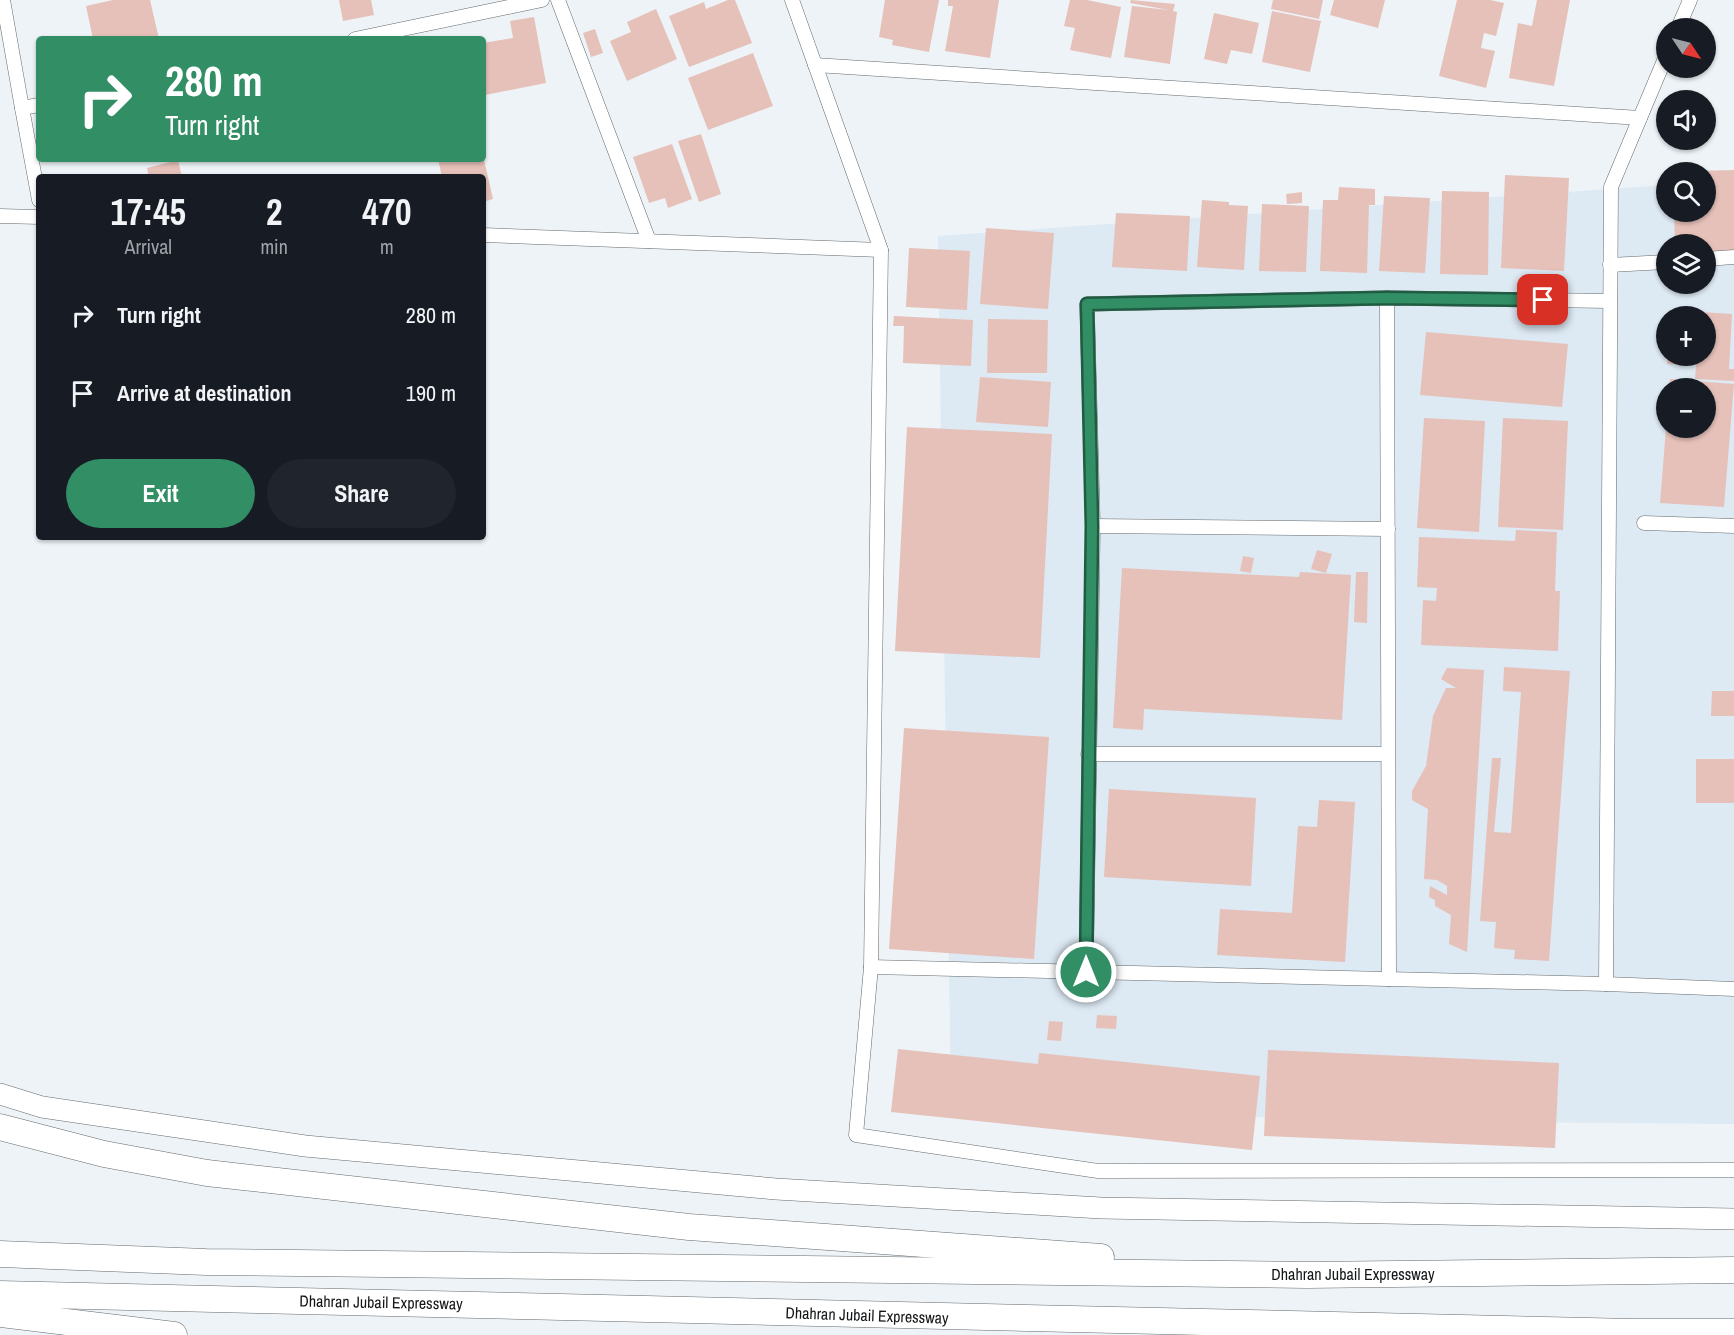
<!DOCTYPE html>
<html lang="en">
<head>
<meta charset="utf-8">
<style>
  :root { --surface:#171b24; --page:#20242c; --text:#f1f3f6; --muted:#9ea1a6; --accent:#328e65 }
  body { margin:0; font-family:"Archivo Narrow",sans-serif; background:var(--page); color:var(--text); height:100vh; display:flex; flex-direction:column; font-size:22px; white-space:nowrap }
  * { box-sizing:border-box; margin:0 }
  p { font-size:20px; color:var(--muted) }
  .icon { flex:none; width:33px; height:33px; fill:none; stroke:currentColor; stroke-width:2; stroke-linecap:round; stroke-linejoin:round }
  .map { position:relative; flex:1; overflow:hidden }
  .details { position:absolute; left:36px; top:174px; width:450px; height:366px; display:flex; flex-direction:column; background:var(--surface); border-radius:6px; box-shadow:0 2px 4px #0004 }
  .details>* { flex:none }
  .top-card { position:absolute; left:36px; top:36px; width:450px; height:126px; border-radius:6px; box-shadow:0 2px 4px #0004; background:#328e65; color:#fff; overflow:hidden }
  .needle { width:39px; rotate:125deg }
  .fabs { position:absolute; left:1656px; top:18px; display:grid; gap:12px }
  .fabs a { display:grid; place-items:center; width:60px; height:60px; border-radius:50%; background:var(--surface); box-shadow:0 2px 4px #0004; font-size:30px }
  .pin { position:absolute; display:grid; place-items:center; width:51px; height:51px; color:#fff; margin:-26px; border-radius:12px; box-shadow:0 3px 9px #0006 }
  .me { position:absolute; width:66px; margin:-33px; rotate:0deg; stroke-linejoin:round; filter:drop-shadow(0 0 4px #0008) }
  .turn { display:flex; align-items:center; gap:21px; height:126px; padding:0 30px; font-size:27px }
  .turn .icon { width:78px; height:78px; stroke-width:2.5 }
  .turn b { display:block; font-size:42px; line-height:51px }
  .eta { display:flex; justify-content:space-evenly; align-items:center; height:102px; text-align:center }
  .eta b { font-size:36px; font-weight:800; line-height:42px }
  .button { display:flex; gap:12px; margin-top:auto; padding:12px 30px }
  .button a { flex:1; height:69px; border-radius:36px; background:var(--accent); color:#fff; font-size:24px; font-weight:800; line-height:69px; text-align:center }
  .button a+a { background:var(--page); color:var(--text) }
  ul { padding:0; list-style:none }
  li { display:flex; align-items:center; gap:18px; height:78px; padding:0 30px }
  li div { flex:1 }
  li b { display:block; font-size:22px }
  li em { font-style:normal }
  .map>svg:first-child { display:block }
  .built { fill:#dde9f3; fill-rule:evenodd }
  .building { fill:#e6c1b9 }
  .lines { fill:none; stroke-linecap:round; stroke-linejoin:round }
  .street-casing { stroke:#646a6d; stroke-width:15 }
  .primary-casing { stroke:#646a6d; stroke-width:22 }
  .highway-casing { stroke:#646a6d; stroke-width:27 }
  .street { stroke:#fff; stroke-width:14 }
  .primary { stroke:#fff; stroke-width:21 }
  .highway { stroke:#fff; stroke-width:26 }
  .route-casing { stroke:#205c42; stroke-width:15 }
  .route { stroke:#328e65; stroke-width:10 }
  .labels { text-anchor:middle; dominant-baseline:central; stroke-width:4.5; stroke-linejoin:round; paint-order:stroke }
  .street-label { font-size:16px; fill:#141618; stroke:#fff }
</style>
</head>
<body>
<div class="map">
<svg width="1734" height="1335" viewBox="0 0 1734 1335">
  <rect width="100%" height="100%" fill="#edf3f7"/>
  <path class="built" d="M1734,181V1124L1333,1120L1100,1111L951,1096L938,236L1666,185V212H1706V183ZM1666,244H1706V284H1666ZM1666,316H1706V356H1666ZM1666,388H1706V428H1666Z"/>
  <g class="building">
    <path d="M113,0H150L159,39H93L86,6Z"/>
    <path d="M339,0H371L374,15L343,21Z"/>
    <path d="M728,0H735L752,43L689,67L669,16L704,2L706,9Z"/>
    <path d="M885,0H939L929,52L892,45L893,40L879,37Z"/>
    <path d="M948,0H999L990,58L945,51L953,6H948Z"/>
    <path d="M1070,0H1087L1121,7L1111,58L1070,50L1075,28L1064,26Z"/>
    <path d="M1131,0L1175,4L1173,11L1177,12L1170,64L1124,57L1132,6L1169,10L1130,3Z"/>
    <path d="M1273,0H1323L1319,19L1271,9Z"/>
    <path d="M1334,0H1385L1378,28L1330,15Z"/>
    <path d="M1457,0H1490L1504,3L1496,36L1484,33L1481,48L1495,51L1486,88L1439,76Z"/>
    <path d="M1537,0H1570L1554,86L1509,78L1518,23L1532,26Z"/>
    <path d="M656,9L677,59L627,81L610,41L631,32L627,22Z"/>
    <path d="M1272,11L1321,21L1310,72L1262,62Z"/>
    <path d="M1214,13L1259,23L1252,54L1231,50L1227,64L1204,59Z"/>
    <path d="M534,17L546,83L485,95L483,43L513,38L510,21Z"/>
    <path d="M595,29L603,53L591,57L583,33Z"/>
    <path d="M753,53L773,106L708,130L688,78Z"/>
    <path d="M701,134L721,194L699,202L678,141Z"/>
    <path d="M672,144L692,199L668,208L665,198L649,203L633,157Z"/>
    <path d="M483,155L493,199L483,202V177H442L438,159H483Z"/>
    <path d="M178,160L182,177H149L147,168Z"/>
    <path d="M1734,170V252L1706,253V244H1675L1674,212H1706V172L1695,171Z"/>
    <path d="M1505,175L1569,178L1564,271L1501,268Z"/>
    <path d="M1339,187L1375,189V205H1369L1367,273L1320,271L1323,200H1338Z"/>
    <path d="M1442,191L1489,192L1488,275L1440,274Z"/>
    <path d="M1302,192V203L1287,204L1286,194Z"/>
    <path d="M1384,196L1430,198L1425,273L1379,271Z"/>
    <path d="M1202,200L1229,202V205L1248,206L1244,270L1197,267Z"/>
    <path d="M1262,204L1309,206L1306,272L1259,271Z"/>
    <path d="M1116,213L1190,216L1187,271L1112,267Z"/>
    <path d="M986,228L1054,233L1048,309L980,304Z"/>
    <path d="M909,248L970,251L967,310L906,307Z"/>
    <path d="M1670,310L1732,314L1729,369H1734V381L1695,379L1696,365L1667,364L1668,356H1706V316H1670Z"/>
    <path d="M894,316L973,320L971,366L903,363L904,326H893Z"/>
    <path d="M988,319L1048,320L1047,373H987Z"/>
    <path d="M1426,332L1568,344L1562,407L1420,395Z"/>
    <path d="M980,377L1051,382L1048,427L976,422Z"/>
    <path d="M1670,379L1734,384L1724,507L1660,503L1666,428H1706V388H1669Z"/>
    <path d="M1424,418L1485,421L1479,532L1417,528Z"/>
    <path d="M1503,418L1568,421L1563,530L1498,527Z"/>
    <path d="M907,427L1052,434L1040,658L895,651Z"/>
    <path d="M1516,530L1557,532L1555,591H1560L1558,651L1421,645L1423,600L1436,601L1437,588L1417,587L1419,537L1515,541Z"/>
    <path d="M1317,550L1332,554L1326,573L1311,569Z"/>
    <path d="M1243,556L1254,558L1251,573L1240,571Z"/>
    <path d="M1122,568L1299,577L1300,572L1351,575L1342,720L1144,709L1143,730L1113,728Z"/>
    <path d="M1356,572H1368L1367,623L1354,622Z"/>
    <path d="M1504,667L1570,671L1549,961L1514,959L1515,950L1494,948L1496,922L1480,921L1492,758H1501L1494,832L1511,833L1521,692L1503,691Z"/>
    <path d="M1447,668L1484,670L1467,952L1449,944L1451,915L1435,906V900L1429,897L1430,886L1447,895V886L1437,880L1424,879L1428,809L1412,800V791L1426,766L1433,716L1446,688H1456L1441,679Z"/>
    <path d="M1712,691H1734V716H1711Z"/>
    <path d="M904,728L1049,737L1034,959L889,949Z"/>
    <rect x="1696" y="759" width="38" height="44"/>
    <path d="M1109,789L1256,798L1251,886L1104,877Z"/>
    <path d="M1319,800L1355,802L1345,962L1217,955L1220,909L1292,913L1298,826L1317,827Z"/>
    <path d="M1097,1015L1117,1016L1116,1029L1096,1028Z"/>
    <path d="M1049,1021L1063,1022L1061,1041L1047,1040Z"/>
    <path d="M898,1049L1038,1064L1039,1053L1260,1076L1252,1150L891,1112Z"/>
    <path d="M1268,1050L1559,1063L1555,1148L1264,1136Z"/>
  </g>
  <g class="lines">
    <g class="street-casing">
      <g id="street">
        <path d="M3,0L22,108"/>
        <path d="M558,0L649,241"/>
        <path d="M792,0L881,250L871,967L856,1135L1098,1171L1734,1170"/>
        <path d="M1678,28L1690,0"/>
        <path d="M355,39L542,0"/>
        <path d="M815,65L1640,118"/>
        <path d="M39,105L22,108L39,200"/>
        <path d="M0,216L39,217"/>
        <path d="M483,235L881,250"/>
        <path d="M1706,259L1734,257"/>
        <path d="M1610,265L1666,262"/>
        <path d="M1387,298L1389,979"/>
        <path d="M1644,523L1734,526"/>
        <path d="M1093,526L1388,529"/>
        <path d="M1088,754H1388"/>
        <path d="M871,967L1606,984L1734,989"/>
        <path d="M1086,972L1093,526L1087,304L1387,298L1610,301"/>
        <path d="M1606,984L1611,187L1666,56"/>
      </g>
    </g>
    <g class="primary-casing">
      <path id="primary" d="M0,1094L42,1107L305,1146L776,1189L1101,1208L1734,1219"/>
    </g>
    <g class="highway-casing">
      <g id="highway">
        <path d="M0,1127L104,1154L207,1173L689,1227L1101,1257"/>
        <path d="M0,1254L206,1262L1307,1275L1734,1270"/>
        <path d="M0,1294L1633,1332H1734"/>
        <path d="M0,1314L174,1335"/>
      </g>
    </g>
    <use href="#street" class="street"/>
    <use href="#primary" class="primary"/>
    <use href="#highway" class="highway"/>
  </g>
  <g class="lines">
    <g class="route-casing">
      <path id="route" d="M1086,972L1092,526L1087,304L1387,298L1543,300"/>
    </g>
    <use href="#route" class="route"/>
  </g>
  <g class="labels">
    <g class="street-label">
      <text x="1353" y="1274">Dhahran Jubail Expressway</text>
      <text transform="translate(381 1302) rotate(1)">Dhahran Jubail Expressway</text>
      <text transform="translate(867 1315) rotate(2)">Dhahran Jubail Expressway</text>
    </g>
  </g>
</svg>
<div class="fabs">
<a><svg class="needle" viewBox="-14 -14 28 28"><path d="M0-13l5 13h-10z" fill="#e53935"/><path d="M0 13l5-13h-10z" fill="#9ea1a6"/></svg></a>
<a><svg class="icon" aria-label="sound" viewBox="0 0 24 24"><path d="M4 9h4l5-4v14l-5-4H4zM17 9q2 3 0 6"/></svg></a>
<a><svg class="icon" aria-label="search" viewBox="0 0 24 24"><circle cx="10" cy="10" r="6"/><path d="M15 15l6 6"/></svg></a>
<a><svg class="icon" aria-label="layers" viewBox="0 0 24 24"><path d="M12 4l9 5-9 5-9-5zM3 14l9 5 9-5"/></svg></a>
<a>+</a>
<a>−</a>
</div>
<div class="pin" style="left:1543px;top:300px;background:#d93025"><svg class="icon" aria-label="arrive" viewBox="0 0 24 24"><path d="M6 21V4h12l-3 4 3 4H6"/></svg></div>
<svg class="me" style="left:1086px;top:972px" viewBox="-20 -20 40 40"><circle r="17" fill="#328e65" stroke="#fff" stroke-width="3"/><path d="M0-11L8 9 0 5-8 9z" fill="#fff"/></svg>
<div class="top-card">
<div class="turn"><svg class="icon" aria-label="right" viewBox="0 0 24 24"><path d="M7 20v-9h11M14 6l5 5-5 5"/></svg><div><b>280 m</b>Turn right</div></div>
</div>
<section class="details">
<div class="eta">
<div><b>17:45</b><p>Arrival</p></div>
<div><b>2</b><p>min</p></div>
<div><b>470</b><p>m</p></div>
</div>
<ul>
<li><svg class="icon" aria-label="right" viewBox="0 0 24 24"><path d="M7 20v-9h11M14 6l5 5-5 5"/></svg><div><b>Turn right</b></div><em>280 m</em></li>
<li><svg class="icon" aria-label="arrive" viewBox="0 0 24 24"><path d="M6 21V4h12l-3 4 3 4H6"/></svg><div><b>Arrive at destination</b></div><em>190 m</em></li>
</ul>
<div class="button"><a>Exit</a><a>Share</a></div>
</section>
</div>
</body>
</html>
